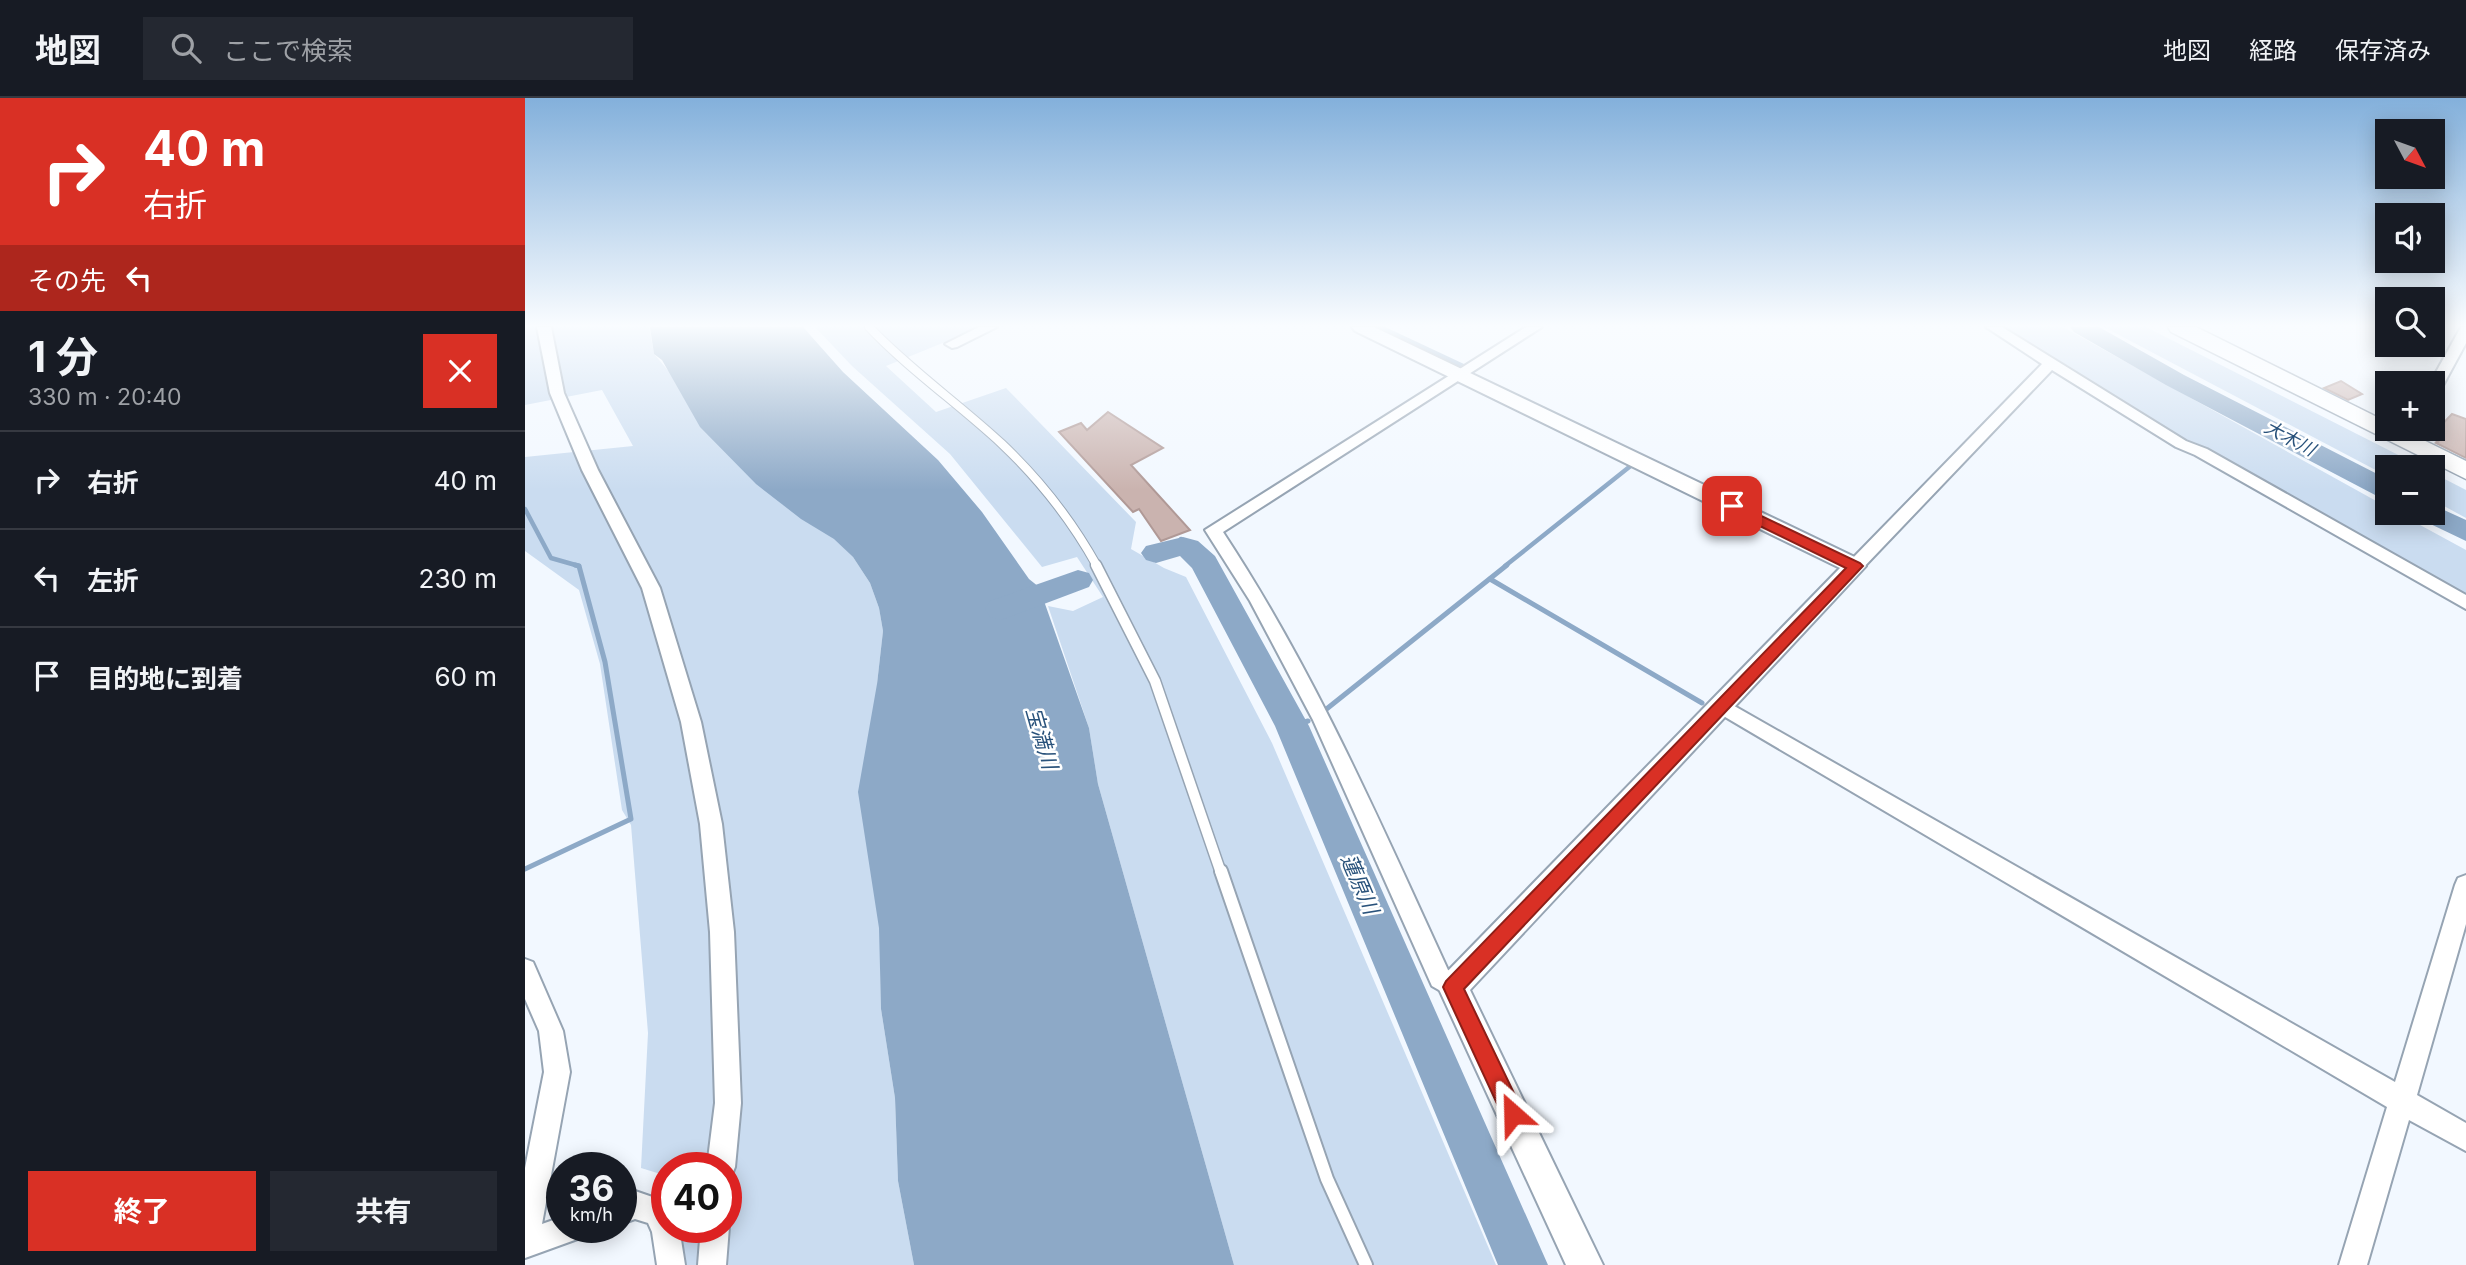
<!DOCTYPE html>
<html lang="ja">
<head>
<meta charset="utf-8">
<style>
  :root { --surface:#171b24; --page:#242831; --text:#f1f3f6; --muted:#9ea1a6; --line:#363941; --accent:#d93025 }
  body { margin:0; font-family:Inter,"Noto Sans JP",sans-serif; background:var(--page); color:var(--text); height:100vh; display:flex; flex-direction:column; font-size:26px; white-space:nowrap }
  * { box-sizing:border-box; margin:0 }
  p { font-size:23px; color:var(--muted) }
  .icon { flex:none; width:38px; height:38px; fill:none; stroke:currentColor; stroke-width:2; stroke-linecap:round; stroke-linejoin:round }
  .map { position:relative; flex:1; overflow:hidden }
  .panel { display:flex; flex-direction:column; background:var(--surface); width:525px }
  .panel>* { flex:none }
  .guide { background:#d93025; color:#fff; overflow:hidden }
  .needle { width:46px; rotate:131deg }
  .fabs { position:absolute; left:1850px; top:21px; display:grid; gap:14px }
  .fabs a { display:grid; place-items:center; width:70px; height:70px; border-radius:0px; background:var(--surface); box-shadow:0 4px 18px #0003; font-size:35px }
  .speed { position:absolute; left:21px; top:1054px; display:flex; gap:14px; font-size:35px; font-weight:700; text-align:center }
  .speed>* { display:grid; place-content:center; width:91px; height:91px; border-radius:50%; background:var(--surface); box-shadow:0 4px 18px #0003; line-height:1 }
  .speed small { font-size:18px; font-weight:400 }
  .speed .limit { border:10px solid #d22; background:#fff; color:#111 }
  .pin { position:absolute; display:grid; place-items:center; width:60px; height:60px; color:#fff; margin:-30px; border-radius:14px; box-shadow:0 4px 10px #0006 }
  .me { position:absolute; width:77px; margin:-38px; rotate:335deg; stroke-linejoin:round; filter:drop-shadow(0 0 5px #0008) }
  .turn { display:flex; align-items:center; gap:24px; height:147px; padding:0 28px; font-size:32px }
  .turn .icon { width:91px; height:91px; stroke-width:2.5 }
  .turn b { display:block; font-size:49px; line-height:60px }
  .then { display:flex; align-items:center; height:66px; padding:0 28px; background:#0003; gap:14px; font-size:26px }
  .round { display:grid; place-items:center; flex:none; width:74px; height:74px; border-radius:0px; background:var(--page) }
  .overview { display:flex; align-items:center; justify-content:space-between; height:119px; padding:0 28px }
  h1 { font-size:42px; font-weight:700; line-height:52px }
  .button { display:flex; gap:14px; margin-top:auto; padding:14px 28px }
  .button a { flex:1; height:80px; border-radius:0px; background:var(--accent); color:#fff; font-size:28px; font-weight:700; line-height:80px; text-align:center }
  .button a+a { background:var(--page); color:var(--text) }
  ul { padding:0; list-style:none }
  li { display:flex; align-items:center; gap:21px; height:98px; padding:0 28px; border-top:2px solid var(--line) }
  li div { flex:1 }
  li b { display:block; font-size:26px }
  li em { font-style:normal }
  header { display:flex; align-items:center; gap:42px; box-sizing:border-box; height:98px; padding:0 35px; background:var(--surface); border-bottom:2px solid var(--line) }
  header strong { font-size:33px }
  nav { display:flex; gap:38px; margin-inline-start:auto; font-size:24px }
  .search { width:490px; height:63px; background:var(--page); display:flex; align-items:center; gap:18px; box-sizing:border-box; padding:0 24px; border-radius:0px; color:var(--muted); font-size:26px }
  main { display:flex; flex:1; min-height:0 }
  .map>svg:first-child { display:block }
  .green { fill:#cadcf0 }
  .water { fill:#8da9c7 }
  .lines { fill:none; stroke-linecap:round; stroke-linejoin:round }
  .stream-far1 { stroke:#8da9c7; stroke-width:4.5 }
  .stream { stroke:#8da9c7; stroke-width:5 }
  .river { fill:#8da9c7; fill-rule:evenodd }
  .building { fill:#cab3af; stroke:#b09996; stroke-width:2 }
  .service-far2-casing { stroke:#96a4b3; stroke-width:10 }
  .service-far1-casing { stroke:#96a4b3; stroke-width:13 }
  .service-casing { stroke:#96a4b3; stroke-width:16 }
  .minor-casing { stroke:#96a4b3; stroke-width:4 }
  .tertiary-casing { stroke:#96a4b3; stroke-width:4 }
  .trunk-casing { stroke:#96a4b3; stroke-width:3 }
  .service-far2 { stroke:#fff; stroke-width:8 }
  .service-far1 { stroke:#fff; stroke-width:10 }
  .service { stroke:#fff; stroke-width:12 }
  .minor { fill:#fff; fill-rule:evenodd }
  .tertiary { fill:#fff; fill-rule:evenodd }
  .trunk { fill:#fff; fill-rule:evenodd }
  .route { fill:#d93025; stroke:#8d1f18; stroke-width:2 }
  .labels { text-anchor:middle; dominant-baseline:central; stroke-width:5; stroke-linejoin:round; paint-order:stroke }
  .far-water-label { font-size:18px; font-style:italic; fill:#29527b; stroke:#fff }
  .water-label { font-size:21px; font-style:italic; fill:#29527b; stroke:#fff }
</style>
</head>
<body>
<header>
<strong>地図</strong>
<div class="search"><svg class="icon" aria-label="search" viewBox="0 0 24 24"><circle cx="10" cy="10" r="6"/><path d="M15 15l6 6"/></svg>ここで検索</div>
<nav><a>地図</a><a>経路</a><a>保存済み</a></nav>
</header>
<main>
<section class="panel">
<div class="guide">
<div class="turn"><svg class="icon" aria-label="right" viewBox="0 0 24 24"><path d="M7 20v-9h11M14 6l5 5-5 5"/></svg><div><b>40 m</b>右折</div></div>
<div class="then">その先<svg class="icon" aria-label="left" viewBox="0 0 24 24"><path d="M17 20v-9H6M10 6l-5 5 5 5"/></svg></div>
</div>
<div class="overview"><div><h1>1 分</h1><p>330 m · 20:40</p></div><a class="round" style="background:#d93025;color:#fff"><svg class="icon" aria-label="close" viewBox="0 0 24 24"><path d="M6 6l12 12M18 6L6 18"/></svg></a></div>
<ul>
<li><svg class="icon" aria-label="right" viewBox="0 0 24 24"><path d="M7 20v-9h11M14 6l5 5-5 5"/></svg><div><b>右折</b></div><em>40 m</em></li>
<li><svg class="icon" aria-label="left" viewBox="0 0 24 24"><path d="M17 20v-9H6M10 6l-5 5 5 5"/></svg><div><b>左折</b></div><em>230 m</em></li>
<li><svg class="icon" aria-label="arrive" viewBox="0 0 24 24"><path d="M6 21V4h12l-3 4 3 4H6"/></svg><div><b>目的地に到着</b></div><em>60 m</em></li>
</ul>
<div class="button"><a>終了</a><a>共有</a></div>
</section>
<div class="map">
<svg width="1941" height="1167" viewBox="0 0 1941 1167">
  <rect width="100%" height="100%" fill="#f2f8ff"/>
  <g class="green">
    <path d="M0,229H124L129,256L257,406L310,441L328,459L345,485L354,510L358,533L352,586L356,911L370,1000L373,1083L389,1167H160L156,1129H201V1069H142V1078L116,1070L123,935L106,727L97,712L75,566L54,492L0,453V359L108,348L77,292L0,307Z"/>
    <path d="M290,229H457L361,268L411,314L481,290L611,424L606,451L639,470L661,479L747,645L971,1167H709L573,686L564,630L523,508L548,513L578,499L552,459L517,469L425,356L327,268Z"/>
    <path d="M1473,229H1538L1862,409V415H1873L1941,452V500L1647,336Z"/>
    <path d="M1579,229H1621L1897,369H1862V378Z"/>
    <path d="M1908,375L1941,392V420L1908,402Z"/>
  </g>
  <path class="water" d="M125,229H278L318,274L413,362L457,414L504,481L514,489L564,630L573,686L709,1167H389L373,1083L370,1000L356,911L354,830L333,694L352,586L358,533L354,510L345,485L328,459L309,441L276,421L231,386L175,329L137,262L129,256Z"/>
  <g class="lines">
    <g class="stream-far1">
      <path d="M855,229L938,268"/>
      <path d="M0,411L26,460L54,468"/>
      <path d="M656,441L659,446"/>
      <path d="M980,468L1108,366"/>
    </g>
    <g class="stream">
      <path d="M965,481L1177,605"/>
      <path d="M799,613L982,467"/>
      <path d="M767,628L783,623"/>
      <path d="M0,771L106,721L80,564L54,468L50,467"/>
    </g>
    <g class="river">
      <path d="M1545,229H1574L1659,277L1862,381V401L1852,398L1641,287L1549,234Z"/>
      <path d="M1908,407L1941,422V443L1895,421L1891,415H1908Z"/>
      <path d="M658,439L673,443L690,458L784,628L1023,1167H973L750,628L667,470L655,458L631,465L621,462L616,455L621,448Z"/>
      <path d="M553,472L564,475L568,482L564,489L476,522L465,519L460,511L465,503Z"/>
    </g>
  </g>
  <g class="building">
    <path d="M1816,283L1837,296L1823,302L1799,290Z"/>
    <path d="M583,314L638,350L606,367L665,432L636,443L614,411L608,414L534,334L556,325L562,332Z"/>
    <path d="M1927,316L1941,321V360L1911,345L1913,344L1905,339Z"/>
  </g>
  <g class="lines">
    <g class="service-far2-casing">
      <path id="service-far2" d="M344,229C385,272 434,306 477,346C515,382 547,423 572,468"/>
    </g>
    <g class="service-far1-casing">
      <path id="service-far1" d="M571,467L630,583L696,775"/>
    </g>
    <g class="service-casing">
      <path id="service" d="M696,773L802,1081L841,1167"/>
    </g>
    <g class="minor-casing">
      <g id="minor">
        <path d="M12,229H26L39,295L73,372L135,490L176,624L197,726L209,834L216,1005L210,1069L206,1079L201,1080V1069H182L190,1005L185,834L175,726L156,624L117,490L57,372L25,295Z"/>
        <path d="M454,229H472L432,249L427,250L420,246Z"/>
        <path d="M1001,229H1017L698,434C789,572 854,722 923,872L937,881L940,889L937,897L928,900L907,888L788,622L725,503L680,432Z"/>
        <path d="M1461,229H1477L1661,343L1682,351L1941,497V511L1670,357L1651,349L1527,272L1336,472H1324L1321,468L1324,464L1517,266Z"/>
        <path d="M1936,229H1941V245L1915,293L1908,297V285H1905Z"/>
        <path d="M1197,601L1870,984L1930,787L1933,780L1941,777V826L1892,997L1941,1025V1053L1884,1022L1842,1167H1814L1862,1009L1190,613L1187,608L1190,603Z"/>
        <path d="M0,861L8,864L38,933L45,974L17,1126L37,1119V1129H62L58,1139L0,1160V1070L19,974L14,933L0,901Z"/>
        <path d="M110,1093L142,1104V1129H154L160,1167H132L127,1134L123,1125L110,1121L96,1126V1098Z"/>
        <path d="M201,1122L204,1129L201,1167H173L176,1129H201Z"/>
      </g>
    </g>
    <g class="tertiary-casing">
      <path id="tertiary" d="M827,229H849L1338,463L1341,468L945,892L1078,1167H1041L913,889L917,879L1315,470L830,233Z"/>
    </g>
    <g class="trunk-casing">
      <path id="trunk" d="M1643,229H1671L1862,324V331H1876L1941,363V381L1646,234Z"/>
    </g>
    <use href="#service-far2" class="service-far2"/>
    <use href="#service-far1" class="service-far1"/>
    <use href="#service" class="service"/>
    <use href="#minor" class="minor"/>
    <use href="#tertiary" class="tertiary"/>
    <use href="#trunk" class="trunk"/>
  </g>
  <linearGradient id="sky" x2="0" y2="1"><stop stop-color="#83b0db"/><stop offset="0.58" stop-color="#f9fcff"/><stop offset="1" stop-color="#f9fcff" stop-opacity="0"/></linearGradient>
  <rect width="1941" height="392" fill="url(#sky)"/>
  <path class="route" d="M1207,404L1335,465L1338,468L939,891L999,1016L996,1023L988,1026L980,1023L918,889L921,883L1321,470L1202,412L1200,408Z"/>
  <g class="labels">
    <g class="far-water-label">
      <text transform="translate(1765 340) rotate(28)">大木川</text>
    </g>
    <g class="water-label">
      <text transform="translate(517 640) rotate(74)">宝満川</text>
      <text transform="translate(835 786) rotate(67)">蓮原川</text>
    </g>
  </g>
</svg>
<div class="fabs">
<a><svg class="needle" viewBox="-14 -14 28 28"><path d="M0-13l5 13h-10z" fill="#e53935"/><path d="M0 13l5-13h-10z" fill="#9ea1a6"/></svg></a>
<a><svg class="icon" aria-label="sound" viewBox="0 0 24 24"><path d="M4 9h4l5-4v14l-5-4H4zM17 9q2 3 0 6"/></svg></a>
<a><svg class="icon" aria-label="search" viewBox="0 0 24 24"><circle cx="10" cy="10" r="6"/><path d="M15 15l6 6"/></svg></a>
<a>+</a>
<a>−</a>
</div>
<div class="speed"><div>36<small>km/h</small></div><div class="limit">40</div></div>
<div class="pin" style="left:1207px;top:408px;background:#d93025"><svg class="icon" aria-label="arrive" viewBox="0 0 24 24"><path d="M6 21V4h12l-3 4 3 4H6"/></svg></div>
<svg class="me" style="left:988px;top:1016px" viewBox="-20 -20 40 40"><path d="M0-17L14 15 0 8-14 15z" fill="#d93025" stroke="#fff" stroke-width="4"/></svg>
</div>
</main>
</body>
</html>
